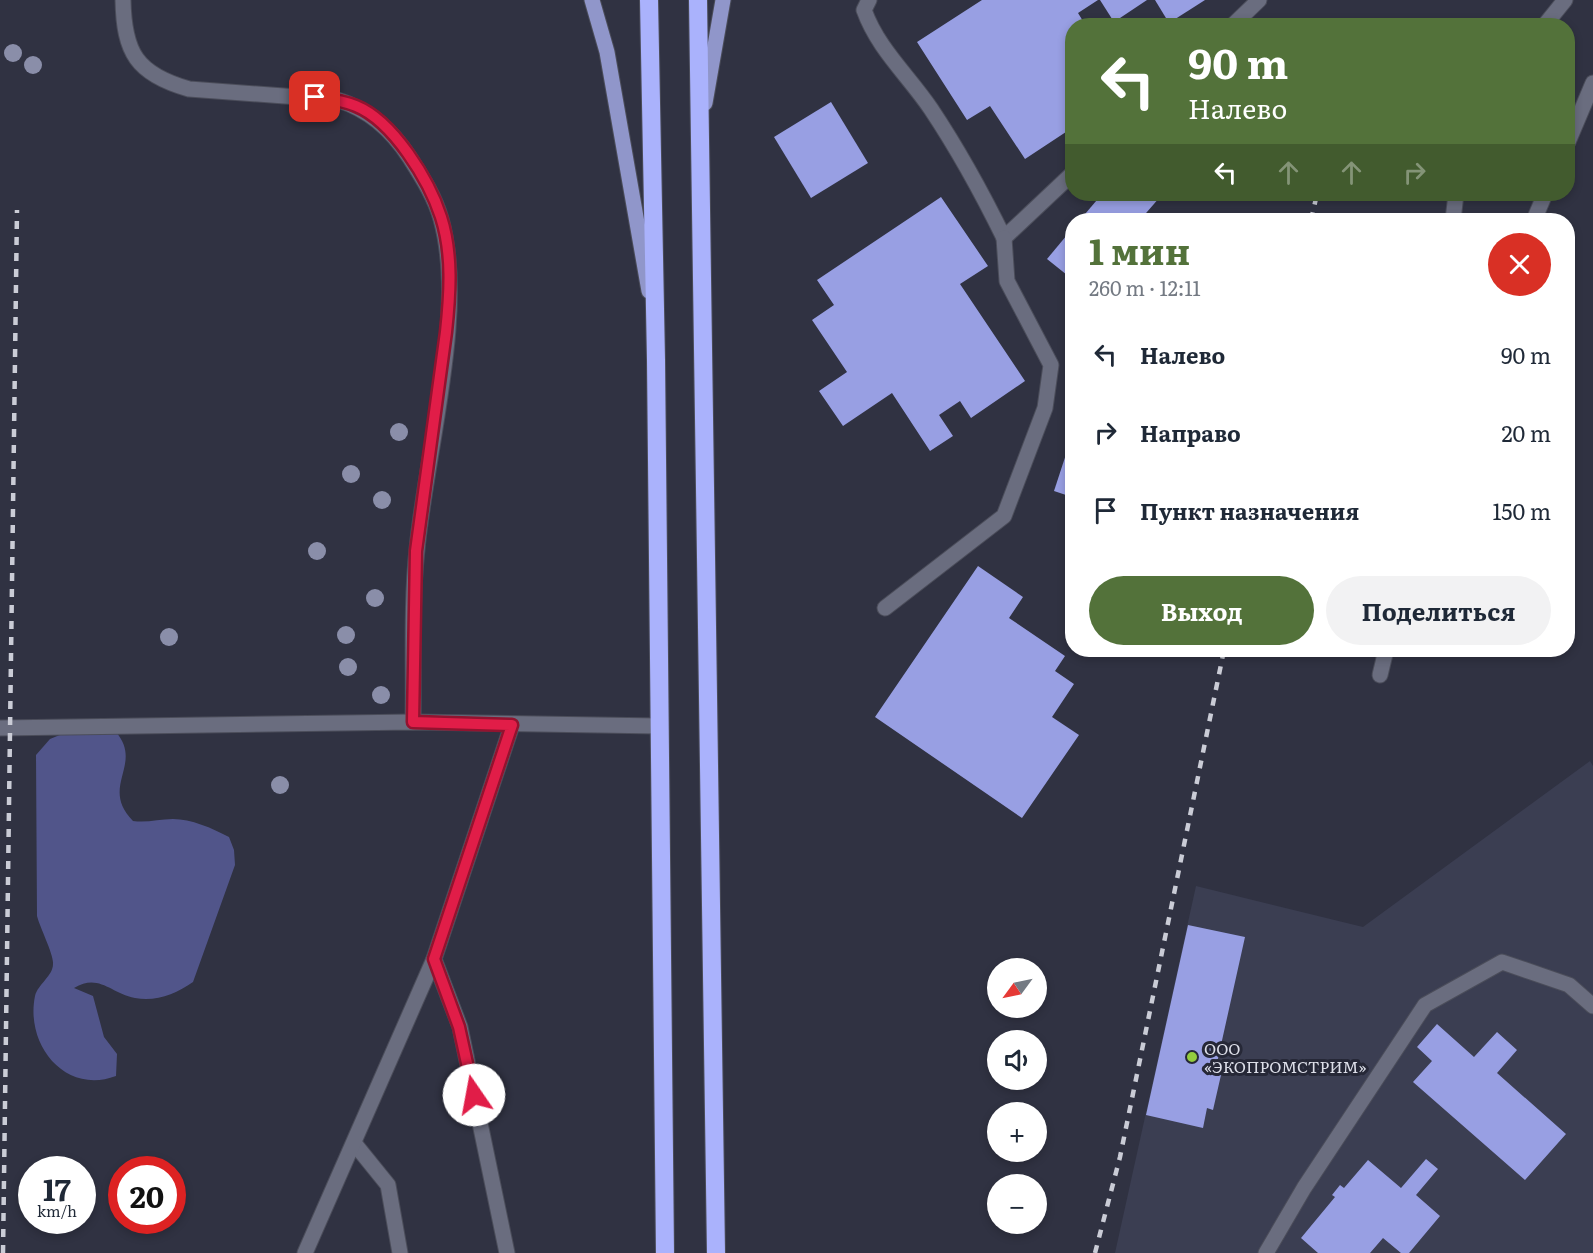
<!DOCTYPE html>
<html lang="ru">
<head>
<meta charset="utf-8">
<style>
  :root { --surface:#fff; --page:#f2f2f3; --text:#1f2937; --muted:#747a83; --accent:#53723a }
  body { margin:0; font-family:Literata,serif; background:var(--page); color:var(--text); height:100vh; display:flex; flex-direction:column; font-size:22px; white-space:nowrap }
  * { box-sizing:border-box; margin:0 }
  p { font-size:20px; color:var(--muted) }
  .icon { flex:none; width:33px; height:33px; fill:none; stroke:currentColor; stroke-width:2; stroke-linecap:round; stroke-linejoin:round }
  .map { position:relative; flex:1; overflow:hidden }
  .panel { position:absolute; left:1065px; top:213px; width:510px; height:444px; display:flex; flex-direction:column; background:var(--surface); border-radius:24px; box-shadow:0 3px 9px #0003 }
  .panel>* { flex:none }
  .banner { position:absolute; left:1065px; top:18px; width:510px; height:183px; border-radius:24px; box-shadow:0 3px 9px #0003; background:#53723a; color:#fff; overflow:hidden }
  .needle { width:39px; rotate:237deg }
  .buttons { position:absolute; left:987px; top:958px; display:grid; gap:12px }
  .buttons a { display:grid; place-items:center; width:60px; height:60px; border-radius:50%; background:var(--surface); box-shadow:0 3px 9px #0003; font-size:30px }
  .speed { position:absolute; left:18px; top:1156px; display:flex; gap:12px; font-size:30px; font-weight:700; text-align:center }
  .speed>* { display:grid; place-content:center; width:78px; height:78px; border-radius:50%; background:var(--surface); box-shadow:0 3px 9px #0003; line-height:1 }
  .speed small { font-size:15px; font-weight:400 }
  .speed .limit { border:9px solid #d22; background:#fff; color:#111 }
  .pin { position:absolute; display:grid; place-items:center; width:51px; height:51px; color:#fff; margin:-26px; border-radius:12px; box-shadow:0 3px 9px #0006 }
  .me { position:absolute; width:66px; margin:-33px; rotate:348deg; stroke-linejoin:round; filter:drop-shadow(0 0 4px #0008) }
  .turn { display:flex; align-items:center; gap:21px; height:126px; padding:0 24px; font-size:27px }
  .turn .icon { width:78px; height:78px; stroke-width:2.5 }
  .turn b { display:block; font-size:42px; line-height:51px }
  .lanes { display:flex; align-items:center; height:57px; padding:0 24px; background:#0003; justify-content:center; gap:30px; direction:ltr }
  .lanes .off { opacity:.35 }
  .round { display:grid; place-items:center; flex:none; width:63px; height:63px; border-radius:32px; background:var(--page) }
  .headline { display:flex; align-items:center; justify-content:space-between; height:102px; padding:0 24px }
  h1 { font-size:36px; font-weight:700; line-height:45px; color:var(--accent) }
  .button { display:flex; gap:12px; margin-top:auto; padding:12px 24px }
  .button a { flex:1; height:69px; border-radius:36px; background:var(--accent); color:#fff; font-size:24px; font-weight:700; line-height:69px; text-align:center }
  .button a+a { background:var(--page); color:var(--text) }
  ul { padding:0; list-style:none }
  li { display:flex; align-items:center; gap:18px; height:78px; padding:0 24px }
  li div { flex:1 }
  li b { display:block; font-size:22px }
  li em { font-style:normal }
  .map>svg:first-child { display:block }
  .built { fill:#3b3e52 }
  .green { fill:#51558a }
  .building { fill:#989fe3 }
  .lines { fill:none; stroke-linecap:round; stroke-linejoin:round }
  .minor-casing { stroke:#4b4d5a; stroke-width:17 }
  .major-casing { stroke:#4b4d5a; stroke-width:17 }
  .highway-casing { stroke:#4b4d5a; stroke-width:20 }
  .minor { stroke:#6a6d7f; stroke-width:15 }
  .major { stroke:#9096ca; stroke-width:15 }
  .highway { stroke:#aab2fc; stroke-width:18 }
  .rail { stroke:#caccd6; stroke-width:4.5; stroke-dasharray:8 8; stroke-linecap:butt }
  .tree { fill:#8a8ea9 }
  .route-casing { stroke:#92132f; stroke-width:15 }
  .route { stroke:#e11d48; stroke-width:10 }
  .poi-dot { fill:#93cc3d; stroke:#262837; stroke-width:2 }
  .labels { text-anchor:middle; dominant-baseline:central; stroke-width:6; stroke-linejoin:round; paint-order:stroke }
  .poi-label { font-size:16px; fill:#dddfe9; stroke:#262837; text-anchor:start }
</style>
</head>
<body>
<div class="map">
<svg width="1593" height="1253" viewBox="0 0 1593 1253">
  <rect width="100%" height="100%" fill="#303242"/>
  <path class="built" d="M1590,761L1593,766V1253H1115L1196,886L1363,927Z"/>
  <path class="green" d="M67,732H116C144,765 99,786 133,821C147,823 159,819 173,819C191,819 212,828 229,837L234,850L235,865L193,982C176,994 156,1002 135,998C110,993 99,973 74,988L93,996L104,1037L117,1054L116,1076C65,1095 25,1045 35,996C38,984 53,976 53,964C54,955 40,928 37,916L36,755L50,739Z"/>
  <g class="building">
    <path d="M982,0H1098L1078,13L1086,26H1072V128L1025,159L990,106L967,120L917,42Z"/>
    <path d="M1100,0H1147L1114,22Z"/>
    <path d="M1155,0H1205L1169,23Z"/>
    <path d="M831,102L868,163L811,198L774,137Z"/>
    <path d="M1102,194H1156L1160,197L1140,220H1080Z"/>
    <path d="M941,197L988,266L960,284L1025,381L971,418L960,401L939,415L953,436L930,451L892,393L843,426L819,391L847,372L812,320L834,305L817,280Z"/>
    <path d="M1072,229V279L1047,259Z"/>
    <path d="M1072,436V497L1054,491Z"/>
    <path d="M978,566L1023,597L1009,618L1065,656L1055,671L1074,684L1052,717L1079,735L1022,818L875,717Z"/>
    <path d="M1188,925L1245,937L1215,1072L1221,1075L1213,1110L1207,1108L1203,1128L1146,1115Z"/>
    <path d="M1437,1024L1474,1057L1497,1032L1517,1050L1497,1073L1566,1134L1525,1180L1413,1082L1432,1061L1417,1047Z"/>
    <path d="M1426,1159L1438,1169L1416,1195L1440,1216L1409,1253H1401L1383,1238L1370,1253H1318L1301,1238L1335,1197L1332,1195L1340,1185L1344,1188L1368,1160L1401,1188Z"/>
  </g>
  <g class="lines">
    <g class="minor-casing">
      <g id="minor">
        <path d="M123,0C124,52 136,74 189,89L338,100C370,110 392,130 410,158C422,177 435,197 441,219C467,312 426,452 417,549C411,606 414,665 413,722"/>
        <path d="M869,0L864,10C878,49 908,75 931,109C959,151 982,193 1004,238L1072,174"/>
        <path d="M1232,26L1259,0"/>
        <path d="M1544,26L1565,0"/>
        <path d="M1568,142L1593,83"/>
        <path d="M1453,220L1456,194"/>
        <path d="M1534,220L1545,194"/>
        <path d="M885,608L1004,516L1045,408L1051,365L1007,281L1004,238"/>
        <path d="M1380,675L1386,650"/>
        <path d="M0,728L413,722L658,726"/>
        <path d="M434,959L460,1027L507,1253"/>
        <path d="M354,1143L388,1185L400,1253"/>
        <path d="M305,1253L434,959L512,725"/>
        <path d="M1266,1253L1304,1188L1425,1005L1502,962L1569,985L1593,1006"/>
      </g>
    </g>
    <g class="major-casing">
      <g id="major">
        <path d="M592,0L607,52L649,291"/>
        <path d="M705,103L723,0"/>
      </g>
    </g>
    <g class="highway-casing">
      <g id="highway">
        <path d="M649,0L656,360L665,1253"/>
        <path d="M698,0L716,1253"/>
      </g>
    </g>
    <use href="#minor" class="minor"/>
    <use href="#major" class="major"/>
    <use href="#highway" class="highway"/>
    <g class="rail">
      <path d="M1311,220L1317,194"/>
      <path d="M3,1253L17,210"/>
      <path d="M1095,1253L1120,1157L1224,650"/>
    </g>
  </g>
  <g class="tree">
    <circle cx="13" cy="53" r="9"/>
    <circle cx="33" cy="65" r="9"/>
    <circle cx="399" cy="432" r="9"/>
    <circle cx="351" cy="474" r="9"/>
    <circle cx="382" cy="500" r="9"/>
    <circle cx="317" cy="551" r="9"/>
    <circle cx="375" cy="598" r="9"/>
    <circle cx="346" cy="635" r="9"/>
    <circle cx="169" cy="637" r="9"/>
    <circle cx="348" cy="667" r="9"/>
    <circle cx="381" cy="695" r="9"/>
    <circle cx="280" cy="785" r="9"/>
  </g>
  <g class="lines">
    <g class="route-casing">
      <path id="route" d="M315,97C329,99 342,100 356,106C393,121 429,180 441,217C453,254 450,295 446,332L416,551L413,722L512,725L434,959L459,1027L474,1095"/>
    </g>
    <use href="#route" class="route"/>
  </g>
  <circle class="poi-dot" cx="1192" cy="1057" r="6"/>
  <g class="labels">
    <g class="poi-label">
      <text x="1204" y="1048">ООО<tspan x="1204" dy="18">«ЭКОПРОМСТРИМ»</tspan></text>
    </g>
  </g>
</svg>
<div class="buttons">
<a><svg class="needle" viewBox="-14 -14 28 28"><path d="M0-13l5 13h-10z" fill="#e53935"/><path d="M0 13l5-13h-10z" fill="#747a83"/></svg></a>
<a><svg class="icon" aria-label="sound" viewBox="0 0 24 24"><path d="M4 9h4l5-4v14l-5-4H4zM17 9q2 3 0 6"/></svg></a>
<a>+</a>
<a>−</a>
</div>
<div class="speed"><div>17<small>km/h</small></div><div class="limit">20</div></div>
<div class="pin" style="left:315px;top:97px;background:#d93025"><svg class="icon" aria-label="arrive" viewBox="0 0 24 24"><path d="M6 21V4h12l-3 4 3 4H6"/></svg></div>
<svg class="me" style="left:474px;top:1095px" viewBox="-20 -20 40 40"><circle r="19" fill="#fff"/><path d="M0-13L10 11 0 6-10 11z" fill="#e11d48"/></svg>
<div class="banner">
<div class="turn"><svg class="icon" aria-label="left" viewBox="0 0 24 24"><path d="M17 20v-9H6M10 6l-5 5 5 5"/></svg><div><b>90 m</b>Налево</div></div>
<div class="lanes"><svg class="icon" aria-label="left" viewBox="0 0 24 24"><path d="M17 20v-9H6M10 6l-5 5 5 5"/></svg><svg class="icon off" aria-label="ahead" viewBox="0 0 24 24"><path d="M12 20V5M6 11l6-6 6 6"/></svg><svg class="icon off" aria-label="ahead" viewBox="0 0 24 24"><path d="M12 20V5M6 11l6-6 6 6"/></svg><svg class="icon off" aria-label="right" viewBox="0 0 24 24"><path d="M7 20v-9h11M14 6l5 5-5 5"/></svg></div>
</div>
<section class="panel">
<div class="headline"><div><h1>1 мин</h1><p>260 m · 12:11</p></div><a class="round" style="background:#d93025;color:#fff"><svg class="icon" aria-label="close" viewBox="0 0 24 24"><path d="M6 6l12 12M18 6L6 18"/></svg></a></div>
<ul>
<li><svg class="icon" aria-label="left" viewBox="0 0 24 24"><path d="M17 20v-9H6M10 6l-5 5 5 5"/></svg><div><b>Налево</b></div><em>90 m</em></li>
<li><svg class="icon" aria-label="right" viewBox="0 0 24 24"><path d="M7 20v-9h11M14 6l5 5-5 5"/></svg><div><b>Направо</b></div><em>20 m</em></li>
<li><svg class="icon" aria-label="arrive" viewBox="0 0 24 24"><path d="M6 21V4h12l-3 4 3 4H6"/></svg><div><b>Пункт назначения</b></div><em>150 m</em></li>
</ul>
<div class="button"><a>Выход</a><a>Поделиться</a></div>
</section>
</div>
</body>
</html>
